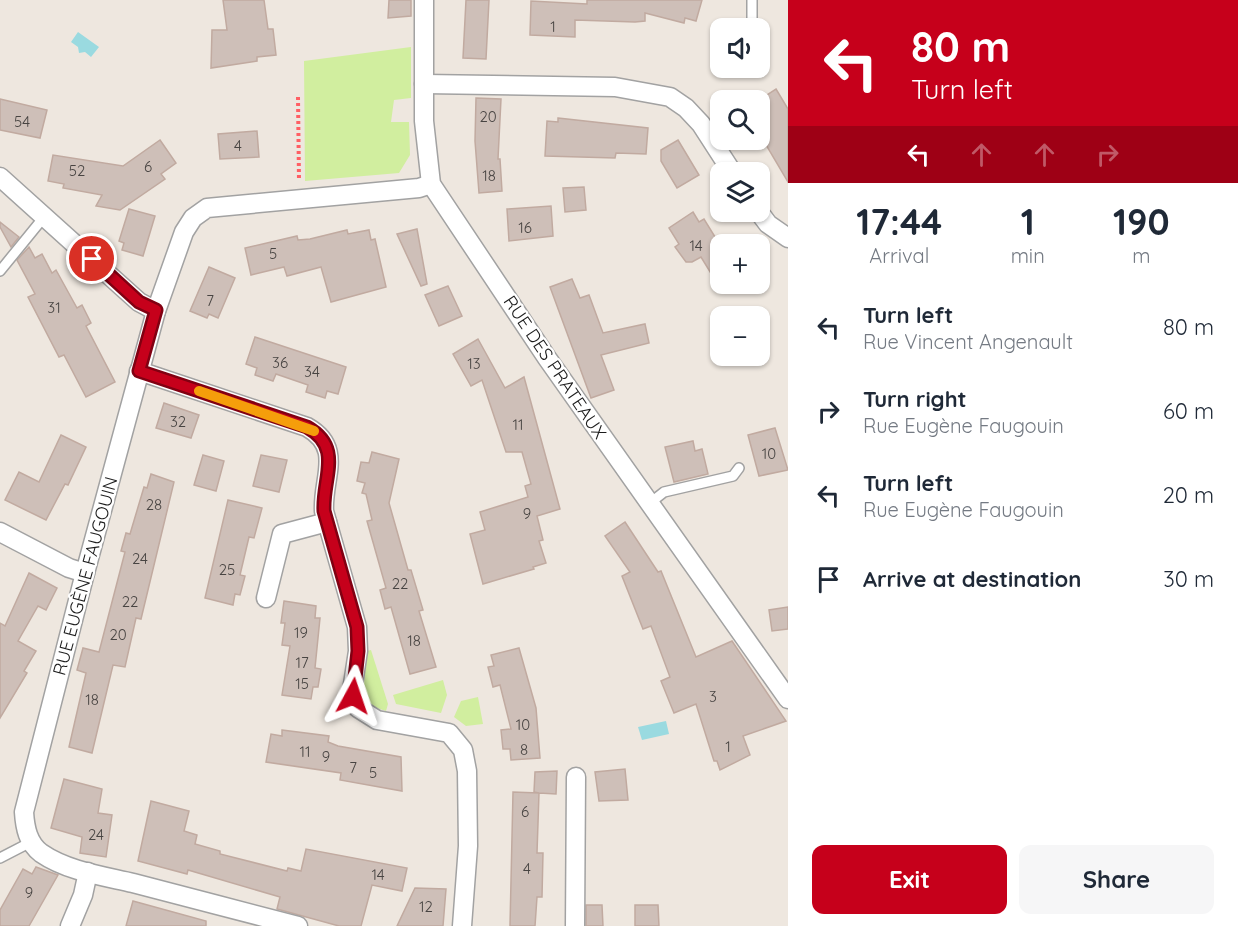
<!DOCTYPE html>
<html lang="en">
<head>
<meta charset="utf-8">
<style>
  :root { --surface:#fff; --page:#f6f6f7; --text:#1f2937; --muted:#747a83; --accent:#c6001b }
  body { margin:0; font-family:Quicksand,sans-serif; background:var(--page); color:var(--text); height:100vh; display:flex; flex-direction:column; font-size:22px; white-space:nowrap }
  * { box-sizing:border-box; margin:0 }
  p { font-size:20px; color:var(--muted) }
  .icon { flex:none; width:33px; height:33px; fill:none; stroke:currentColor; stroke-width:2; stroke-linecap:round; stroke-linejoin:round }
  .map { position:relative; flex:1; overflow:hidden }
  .panel { display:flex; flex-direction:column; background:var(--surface); width:450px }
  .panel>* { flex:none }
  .guide { background:#c6001b; color:#fff; overflow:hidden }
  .controls { position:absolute; left:710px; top:18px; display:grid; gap:12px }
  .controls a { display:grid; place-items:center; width:60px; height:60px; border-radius:12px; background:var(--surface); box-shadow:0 2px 4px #0004; font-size:30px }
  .pin { position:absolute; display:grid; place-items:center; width:51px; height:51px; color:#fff; margin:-26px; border:3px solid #fff; border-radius:50%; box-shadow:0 2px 6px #0007 }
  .me { position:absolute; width:66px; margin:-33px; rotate:5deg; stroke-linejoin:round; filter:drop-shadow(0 0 4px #0008) }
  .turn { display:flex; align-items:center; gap:21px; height:126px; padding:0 24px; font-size:27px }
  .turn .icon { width:78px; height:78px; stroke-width:2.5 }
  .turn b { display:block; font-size:42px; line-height:51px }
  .lanes { display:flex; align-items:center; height:57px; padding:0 24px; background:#0003; justify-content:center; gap:30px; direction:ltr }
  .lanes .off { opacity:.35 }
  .eta { display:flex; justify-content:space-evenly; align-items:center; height:102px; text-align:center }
  .eta b { font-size:36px; font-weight:700; line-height:42px }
  .primary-button { display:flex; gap:12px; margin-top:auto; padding:12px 24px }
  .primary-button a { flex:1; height:69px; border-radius:12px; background:var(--accent); color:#fff; font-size:24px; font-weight:700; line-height:69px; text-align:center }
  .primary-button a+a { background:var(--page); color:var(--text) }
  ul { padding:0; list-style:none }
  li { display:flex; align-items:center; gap:18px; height:84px; padding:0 24px }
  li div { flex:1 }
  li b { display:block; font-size:22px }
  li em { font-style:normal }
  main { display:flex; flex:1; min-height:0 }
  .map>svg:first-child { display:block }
  .grass { fill:#d1ee9f }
  .water { fill:#9adae0 }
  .building { fill:#cebfb8; stroke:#c1aaa0; stroke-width:1.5 }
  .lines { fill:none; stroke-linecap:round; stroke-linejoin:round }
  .lane-casing { stroke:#a2a2a2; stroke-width:12 }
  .street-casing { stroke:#a2a2a2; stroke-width:21 }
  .path { stroke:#ff5f64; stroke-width:4; stroke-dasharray:3 3; stroke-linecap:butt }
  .lane { stroke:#fff; stroke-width:9 }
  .street { stroke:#fff; stroke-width:18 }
  .route-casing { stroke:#810012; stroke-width:15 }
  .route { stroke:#c6001b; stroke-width:10 }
  .slow { stroke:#f59e0b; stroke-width:10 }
  .labels { text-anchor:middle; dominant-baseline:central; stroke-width:4.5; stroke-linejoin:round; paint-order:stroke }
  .number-label { font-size:15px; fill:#484442 }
  .street-label { font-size:18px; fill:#1b1b1b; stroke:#fff }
</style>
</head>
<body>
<main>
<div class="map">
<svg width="788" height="926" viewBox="0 0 788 926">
  <rect width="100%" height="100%" fill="#eee7df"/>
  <g class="grass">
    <path d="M411,47V98L394,100L391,122H409L410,155L399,173L305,181L304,61Z"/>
    <path d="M371,650L388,704L386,711L374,707L363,695L367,651Z"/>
    <path d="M443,680L447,695L441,713L396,704L393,695Z"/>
    <path d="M478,697L483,724L466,726L454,717L461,701Z"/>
  </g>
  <g class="water">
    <path d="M78,32L99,47L91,57L85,52L79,53L78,47L71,42Z"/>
    <path d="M666,721L669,734L642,740L638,727Z"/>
  </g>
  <g class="building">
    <path d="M223,0H264L268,29H273L276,55L257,57V61L211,68L212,30H227Z"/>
    <path d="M389,0H411V16L388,18Z"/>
    <path d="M466,0H489L486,59L463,58Z"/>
    <path d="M587,0H702L696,21L685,18L684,23L645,13V21L635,22L575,20V37L530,35L531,1L587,4Z"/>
    <path d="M776,89L788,109V182L759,133V100Z"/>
    <path d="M476,98L501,99L498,159H500L502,191L479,193L475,141Z"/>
    <path d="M0,99L47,110L40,138L0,130Z"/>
    <path d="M558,118L648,128L646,154L616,153L615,158L545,156L547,121L558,122Z"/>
    <path d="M257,131L259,157L220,159L218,134Z"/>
    <path d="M160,140L176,163L161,174L165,179L120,210L96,206L102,195L63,188L64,184L48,181L53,155L123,166Z"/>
    <path d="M678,140L699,175L677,188L661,161V150Z"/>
    <path d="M584,187L586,210L565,212L563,188Z"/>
    <path d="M551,206L553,236L509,241L507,209Z"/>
    <path d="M129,209L155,216L143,256L122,250L124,243L119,241Z"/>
    <path d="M693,212L699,222L704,219L720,245V288L701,257L692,262H686L675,247L679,244L669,228Z"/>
    <path d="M0,222L19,237L11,247L0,227Z"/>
    <path d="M417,229L427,284L421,286L397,234Z"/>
    <path d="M347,230L348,234L369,230L371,240L375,239L386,287L331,302L321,267L287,276L284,267L251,275L245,248L297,236L298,240L310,239Z"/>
    <path d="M29,247L35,258L42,254L52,273L56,270L77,308L82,305L91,323L86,326L115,382L86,397L64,355L59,357L28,297L35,294L17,260Z"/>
    <path d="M209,267L235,278L218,318L209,314L207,318L190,311Z"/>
    <path d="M572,279L580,298L589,295L603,333L645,324L649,343L601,355L614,390L591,398L550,287Z"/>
    <path d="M448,286L462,316L439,326L425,295Z"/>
    <path d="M255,337L346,367L338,394L327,391L325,398L306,392L308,385L276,374L273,381L255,375L257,368L246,364Z"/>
    <path d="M478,339L505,388L524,377L560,509L537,516L543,540L539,541L546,563L533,567L534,569L483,584L470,534L485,530L480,512L528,497L525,486L531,484L522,452H506L482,380L471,386L453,354Z"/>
    <path d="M164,403L199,415L191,438L156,428Z"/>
    <path d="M775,428L788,470L759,476L748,435Z"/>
    <path d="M61,435L86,447L68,485L65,484L46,520L5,500L19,472L39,482Z"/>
    <path d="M693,441L695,451L702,449L708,474L674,482L665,447Z"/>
    <path d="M372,452L399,459L389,503L408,570H411L423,610L419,611L436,667L410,674L391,607L385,609L380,590L386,588L367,521L372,520L366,494L362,493L365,483L357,481L361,462L369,463Z"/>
    <path d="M203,455L224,461L216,491L194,485Z"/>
    <path d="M261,455L287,460L279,492L253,486Z"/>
    <path d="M151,474L174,482L141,619L136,618L125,667L113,665L92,753L69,747L86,673L77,670L83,648L99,652L125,552L121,551L126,533L130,534L144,487L147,488Z"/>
    <path d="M228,500L262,508L254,538L249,537L240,575L245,576L240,595L235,594L233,605L205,598Z"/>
    <path d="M625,522L658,572L661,571L696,657L732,641L786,721L743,736L750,755L720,770L717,761H714L696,704L674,713L661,681L670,677L651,626L643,629L622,576L630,572L605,536Z"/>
    <path d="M29,573L57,588L46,610L38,606L18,641L36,651L24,671L27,673L0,718V623L5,626Z"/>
    <path d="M284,601L316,606L315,618H320L315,668L321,669L318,687H313L311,699L282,695L290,646L282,645L285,623H281Z"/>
    <path d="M788,607V629L772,631L769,610Z"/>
    <path d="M519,648L536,708L540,758L511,760L510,749H503L501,730L511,729L500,685L493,687L488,667L494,666L491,655Z"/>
    <path d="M282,730L329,736L328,742L338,746L401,757L402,791L340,780L341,773L266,762L271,734L282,736Z"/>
    <path d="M625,769L628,800L599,801L595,772Z"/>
    <path d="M557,771L556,794L539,793L537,853H543L542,897H537L535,926H510L513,792L539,793L534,792L535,772Z"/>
    <path d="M64,779L102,789L98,813L112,815L106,857L80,853L82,837L51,828Z"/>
    <path d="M151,801L189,811L184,831L197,835L195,844L220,851V854L287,871L288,868L301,871L306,849L407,868L402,891L372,885L361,926H339L277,909L280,897L188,870L187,874L138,861Z"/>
    <path d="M36,867L58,875L29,926H0V910L23,869L32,874Z"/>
    <path d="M415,888L446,889L443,926H397Z"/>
    <path d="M133,901L206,921V926H126Z"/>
    <path d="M586,905H602L603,926H586Z"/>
    <path d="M635,905H658L659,926H635Z"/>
  </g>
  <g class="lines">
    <g class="lane-casing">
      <g id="lane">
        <path d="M752,28V0"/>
        <path d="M0,271L44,217"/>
        <path d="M650,503L664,492L733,476L739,468"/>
        <path d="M0,858L31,842"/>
      </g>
    </g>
    <g class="street-casing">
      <g id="street">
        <path d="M424,0V121L431,184L547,358L788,699"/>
        <path d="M424,84L615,87L670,97L686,108L701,124L732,172"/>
        <path d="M0,177L139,302L156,311"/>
        <path d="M759,212L768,224L788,238"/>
        <path d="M139,371L307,427C344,448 322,478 324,511L357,627L358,651L353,684V696L358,708L377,720L449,733L463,750L467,771L468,846L462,926"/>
        <path d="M0,532L69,568L85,573"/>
        <path d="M266,598L282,534L327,522"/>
        <path d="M70,926L83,895L88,872"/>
        <path d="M298,926C243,912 188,897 133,883C103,876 67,871 41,853C28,843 25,828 24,812L85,573L156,311L184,232L193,218L207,208L419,188L431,184"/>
        <path d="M575,926L576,777"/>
      </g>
    </g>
    <path class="path" d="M298,97L299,181"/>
    <use href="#lane" class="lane"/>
    <use href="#street" class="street"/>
  </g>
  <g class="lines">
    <g class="route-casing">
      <path id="route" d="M92,259L139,302L156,310L139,371L307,427C344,448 322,478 324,511L357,627L358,651L353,696"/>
    </g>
    <use href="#route" class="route"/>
    <path class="slow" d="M199,391L314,431"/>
  </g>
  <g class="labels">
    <g class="number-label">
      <text x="553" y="26">1</text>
      <text x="488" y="116">20</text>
      <text x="22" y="121">54</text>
      <text x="238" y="145">4</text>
      <text x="148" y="166">6</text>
      <text x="77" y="170">52</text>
      <text x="489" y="175">18</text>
      <text x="525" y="227">16</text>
      <text x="696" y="245">14</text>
      <text x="273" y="253">5</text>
      <text x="210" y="300">7</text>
      <text x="54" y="307">31</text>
      <text x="280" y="362">36</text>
      <text x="474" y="363">13</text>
      <text x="312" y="371">34</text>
      <text x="178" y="421">32</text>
      <text x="518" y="424">11</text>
      <text x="769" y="453">10</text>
      <text x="154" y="504">28</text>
      <text x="527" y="513">9</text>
      <text x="140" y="558">24</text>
      <text x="227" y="569">25</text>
      <text x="400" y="583">22</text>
      <text x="130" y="601">22</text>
      <text x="301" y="632">19</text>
      <text x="118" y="634">20</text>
      <text x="414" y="640">18</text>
      <text x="302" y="662">17</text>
      <text x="302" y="683">15</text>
      <text x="713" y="696">3</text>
      <text x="92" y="699">18</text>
      <text x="523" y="724">10</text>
      <text x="728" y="746">1</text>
      <text x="524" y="749">8</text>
      <text x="305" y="751">11</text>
      <text x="326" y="756">9</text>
      <text x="353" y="767">7</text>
      <text x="373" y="772">5</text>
      <text x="525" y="811">6</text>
      <text x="96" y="834">24</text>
      <text x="527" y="868">4</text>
      <text x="378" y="874">14</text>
      <text x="29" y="892">9</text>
      <text x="426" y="906">12</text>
    </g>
    <g class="street-label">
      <text transform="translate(555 367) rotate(56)">RUE DES PRATEAUX</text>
      <text transform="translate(85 576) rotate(-75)">RUE EUGÈNE FAUGOUIN</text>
    </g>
  </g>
</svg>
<div class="controls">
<a><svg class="icon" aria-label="sound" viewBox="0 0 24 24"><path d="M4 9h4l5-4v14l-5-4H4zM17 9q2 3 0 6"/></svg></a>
<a><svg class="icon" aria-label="search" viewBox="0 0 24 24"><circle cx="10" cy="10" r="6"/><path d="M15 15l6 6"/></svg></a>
<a><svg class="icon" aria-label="layers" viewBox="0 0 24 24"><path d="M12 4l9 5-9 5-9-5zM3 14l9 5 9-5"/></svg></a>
<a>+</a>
<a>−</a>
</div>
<div class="pin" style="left:92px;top:259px;background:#d93025"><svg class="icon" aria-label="arrive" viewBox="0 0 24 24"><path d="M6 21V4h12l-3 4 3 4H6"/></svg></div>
<svg class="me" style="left:353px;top:696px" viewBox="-20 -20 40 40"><path d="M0-17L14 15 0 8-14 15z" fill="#c6001b" stroke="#fff" stroke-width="4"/></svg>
</div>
<section class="panel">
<div class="guide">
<div class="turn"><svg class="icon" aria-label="left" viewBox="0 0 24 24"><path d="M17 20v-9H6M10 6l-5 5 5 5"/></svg><div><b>80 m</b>Turn left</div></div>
<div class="lanes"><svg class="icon" aria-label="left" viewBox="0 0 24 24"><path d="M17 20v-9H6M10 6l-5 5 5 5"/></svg><svg class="icon off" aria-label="ahead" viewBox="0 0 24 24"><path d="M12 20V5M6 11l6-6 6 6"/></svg><svg class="icon off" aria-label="ahead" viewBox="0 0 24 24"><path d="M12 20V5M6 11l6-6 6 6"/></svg><svg class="icon off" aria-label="right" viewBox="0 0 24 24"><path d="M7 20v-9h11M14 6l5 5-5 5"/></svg></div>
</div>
<div class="eta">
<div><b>17:44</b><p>Arrival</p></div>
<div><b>1</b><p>min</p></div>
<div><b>190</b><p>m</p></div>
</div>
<ul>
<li><svg class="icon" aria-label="left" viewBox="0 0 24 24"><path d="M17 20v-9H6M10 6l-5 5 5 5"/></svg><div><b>Turn left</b><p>Rue Vincent Angenault</p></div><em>80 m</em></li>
<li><svg class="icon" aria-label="right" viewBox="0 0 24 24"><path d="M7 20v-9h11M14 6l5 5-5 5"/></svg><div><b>Turn right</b><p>Rue Eugène Faugouin</p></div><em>60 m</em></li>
<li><svg class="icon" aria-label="left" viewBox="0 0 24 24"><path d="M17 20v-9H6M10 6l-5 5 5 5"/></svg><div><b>Turn left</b><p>Rue Eugène Faugouin</p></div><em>20 m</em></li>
<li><svg class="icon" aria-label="arrive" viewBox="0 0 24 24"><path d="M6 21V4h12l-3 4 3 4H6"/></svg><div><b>Arrive at destination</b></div><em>30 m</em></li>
</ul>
<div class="primary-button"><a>Exit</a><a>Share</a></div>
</section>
</main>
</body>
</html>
